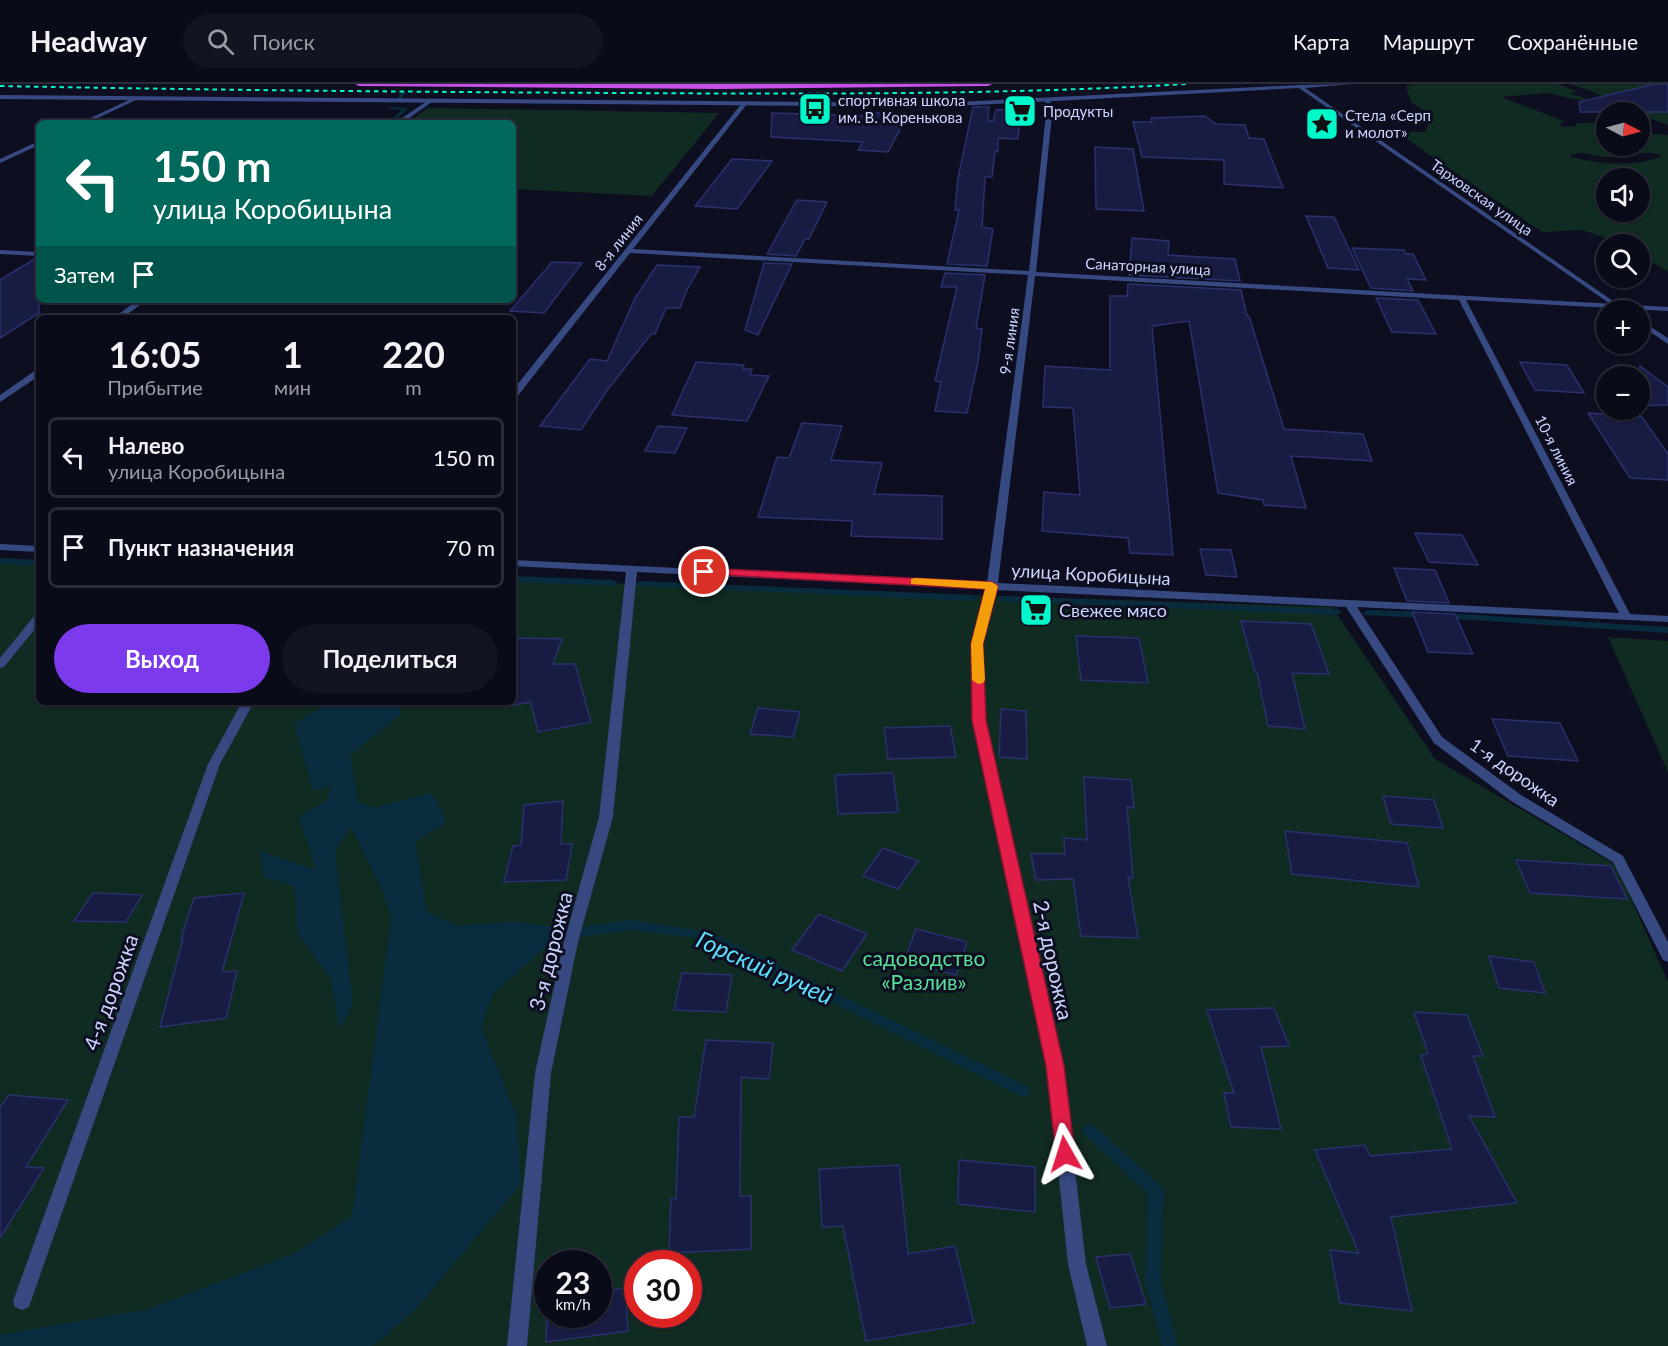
<!DOCTYPE html>
<html lang="ru">
<head>
<meta charset="utf-8">
<style>
  :root { --surface:#0a0b19; --page:#131422; --text:#f1f3f6; --muted:#999ba2; --line:#2a2b38; --accent:#7c3aed }
  body { margin:0; font-family:Lato,sans-serif; background:var(--page); color:var(--text); height:100vh; display:flex; flex-direction:column; font-size:22px; white-space:nowrap }
  * { box-sizing:border-box; margin:0 }
  p { font-size:20px; color:var(--muted) }
  .icon { flex:none; width:33px; height:33px; fill:none; stroke:currentColor; stroke-width:2; stroke-linecap:round; stroke-linejoin:round }
  .map { position:relative; flex:1; overflow:hidden }
  .drawer { position:absolute; left:36px; top:231px; width:480px; height:390px; display:flex; flex-direction:column; background:var(--surface); border-radius:9px; box-shadow:0 2px 4px #0004,0 0 0 2px var(--line) }
  .drawer>* { flex:none }
  .banner { position:absolute; left:36px; top:36px; width:480px; height:183px; border-radius:9px; box-shadow:0 2px 4px #0004,0 0 0 2px var(--line); background:#00695c; color:#fff; overflow:hidden }
  .needle { width:39px; rotate:96deg }
  .fabs { position:absolute; left:1596px; top:18px; display:grid; gap:12px }
  .fabs a { display:grid; place-items:center; width:54px; height:54px; border-radius:50%; background:var(--surface); box-shadow:0 2px 4px #0004,0 0 0 2px var(--line); font-size:30px }
  .speed { position:absolute; left:534px; top:1166px; display:flex; gap:12px; font-size:30px; font-weight:700; text-align:center }
  .speed>* { display:grid; place-content:center; width:78px; height:78px; border-radius:50%; background:var(--surface); box-shadow:0 2px 4px #0004,0 0 0 2px var(--line); line-height:1 }
  .speed small { font-size:15px; font-weight:400 }
  .speed .limit { border:9px solid #d22; background:#fff; color:#111 }
  .pin { position:absolute; display:grid; place-items:center; width:51px; height:51px; color:#fff; margin:-26px; border:3px solid #fff; border-radius:50%; box-shadow:0 2px 6px #0007 }
  .me { position:absolute; width:66px; margin:-33px; rotate:354deg; stroke-linejoin:round; filter:drop-shadow(0 0 4px #0008) }
  .turn { display:flex; align-items:center; gap:21px; height:126px; padding:0 18px; font-size:27px }
  .turn .icon { width:78px; height:78px; stroke-width:2.5 }
  .turn b { display:block; font-size:42px; line-height:51px }
  .then { display:flex; align-items:center; height:57px; padding:0 18px; background:#0003; gap:12px; font-size:22px }
  .eta { display:flex; justify-content:space-evenly; align-items:center; height:102px; text-align:center }
  .eta b { font-size:36px; font-weight:700; line-height:42px }
  .button { display:flex; gap:12px; margin-top:auto; padding:12px 18px }
  .button a { flex:1; height:69px; border-radius:36px; background:var(--accent); color:#fff; font-size:24px; font-weight:700; line-height:69px; text-align:center }
  .button a+a { background:var(--page); color:var(--text) }
  ul { padding:0; list-style:none }
  li { display:flex; align-items:center; gap:18px; height:81px; margin:0 12px 9px; padding:0 6px; border:3px solid var(--line); border-radius:9px }
  li div { flex:1 }
  li b { display:block; font-size:22px }
  li em { font-style:normal }
  header { display:flex; align-items:center; gap:36px; box-sizing:border-box; height:84px; padding:0 30px; background:var(--surface); border-bottom:2px solid var(--line) }
  header strong { font-size:28px }
  nav { display:flex; gap:33px; margin-inline-start:auto; font-size:21px }
  .search { width:420px; height:54px; background:var(--page); display:flex; align-items:center; gap:15px; box-sizing:border-box; padding:0 21px; border-radius:33px; color:var(--muted); font-size:22px }
  .map>svg:first-child { display:block }
  .green { fill:#102b22; fill-rule:evenodd }
  .water { fill:#092b3e }
  .lines { fill:none; stroke-linecap:round; stroke-linejoin:round }
  .stream { fill:#092b3e; fill-rule:evenodd }
  .building { fill:#191c42; stroke:#2a306e; stroke-width:1.5 }
  .minor { fill:#374981; fill-rule:evenodd }
  .tertiary { fill:#374981; fill-rule:evenodd }
  .trunk { fill:#c74ee9; fill-rule:evenodd }
  .rail { stroke:#00f8cb; stroke-width:2; stroke-dasharray:4.5 4; stroke-linecap:butt }
  .route { fill:#e11d48; stroke:#92132f; stroke-width:1.5 }
  .slow { fill:#f59e0b }
  .labels { text-anchor:middle; dominant-baseline:central; stroke-width:6; stroke-linejoin:round; paint-order:stroke }
  .far-poi-label { font-size:15px; fill:#cdd5ff; stroke:#0d0f21; text-anchor:start }
  .far-street-label { font-size:15px; fill:#cdd5ff; stroke:#0d0f21 }
  .street-label { font-size:18px; fill:#cdd5ff; stroke:#0d0f21 }
  .poi-label { font-size:18px; fill:#cdd5ff; stroke:#0d0f21; text-anchor:start }
  .near-street-label { font-size:21px; fill:#cdd5ff; stroke:#0d0f21 }
  .near-park-label { font-size:21px; fill:#58e098; stroke:#0d0f21 }
  .near-water-label { font-size:24px; font-style:italic; fill:#5be1ff; stroke:#0d0f21 }
</style>
</head>
<body>
<header>
<strong>Headway</strong>
<div class="search"><svg class="icon" aria-label="search" viewBox="0 0 24 24"><circle cx="10" cy="10" r="6"/><path d="M15 15l6 6"/></svg>Поиск</div>
<nav><a>Карта</a><a>Маршрут</a><a>Сохранённые</a></nav>
</header>
<div class="map">
<svg width="1668" height="1262" viewBox="0 0 1668 1262">
  <rect width="100%" height="100%" fill="#0d0f21"/>
  <g class="green">
    <path d="M1415,0H1558L1576,7L1571,10L1586,14L1583,17L1547,9L1501,13L1564,37L1558,42L1573,43L1578,39H1606V62H1640V49L1668,51V188L1640,170V160H1624L1582,146L1542,148L1395,47L1425,48L1432,32L1411,18L1406,2ZM1583,69L1604,73H1621L1619,69H1653L1662,72C1635,84 1599,80 1571,73V70ZM1606,94H1640V128H1606Z"/>
    <path d="M1570,0H1668V41L1640,31V28H1620C1612,12 1586,6 1570,0Z"/>
    <path d="M428,24L719,29L652,112L513,105V39H407Z"/>
    <path d="M0,480L39,481V618H513V496L1332,523L1435,675L1616,781L1668,898V1262H0ZM548,1179H598V1230H548ZM638,1179H688V1230H638Z"/>
    <path d="M1608,553L1668,557V688Z"/>
  </g>
  <path class="water" d="M332,618H401L400,631L350,671L358,719L374,724L432,709L447,738L415,758L427,828L457,842L515,838L562,844L559,851L494,909L481,943L517,1033L521,1100L414,1227L373,1262H0V1251L149,1225L296,1169L352,1132L391,835L383,808L351,743L335,767L353,919L340,945L331,895L298,850L294,802L264,793L259,767L316,786L299,733L326,717L332,702L313,707L294,640Z"/>
  <g class="lines">
    <g class="stream">
      <path d="M402,7L406,8L401,15H397Z"/>
      <path d="M389,23L406,24L408,25L392,39H387L402,26L391,25Z"/>
      <path d="M0,474L39,476V482L0,480Z"/>
      <path d="M513,492L613,496L618,499L613,502L513,498Z"/>
      <path d="M640,497L973,511L978,514L973,517L637,502L635,500Z"/>
      <path d="M1002,512L1337,525L1342,528L1337,531L999,517L997,515L999,513Z"/>
      <path d="M1368,526L1425,528L1430,531L1425,534L1365,531L1363,529L1365,527Z"/>
      <path d="M1444,529L1668,543V549L1441,534L1439,532L1441,530Z"/>
      <path d="M630,836L710,848L1029,1003L1031,1007L1029,1011L1024,1013L1019,1011L704,855L630,846L559,856L555,854L553,851L555,848L559,846Z"/>
      <path d="M1089,1040L1094,1042L1161,1102L1164,1107L1161,1198L1178,1262H1162L1145,1198L1148,1110L1084,1050L1082,1046L1084,1042Z"/>
    </g>
  </g>
  <g class="building">
    <path d="M1655,0H1668V28H1580L1579,18Z"/>
    <path d="M973,23H989L988,37H993L996,26L1021,25L1018,55L998,54V68L995,67L992,93H985L982,143L993,145L987,182L947,180L959,126H955L958,94Z"/>
    <path d="M772,29L875,32L876,29L908,30L888,68L858,66L863,58L771,53Z"/>
    <path d="M1205,32L1216,40L1245,41L1249,54L1264,55L1283,104L1224,100V76L1142,73L1133,38H1152L1151,34Z"/>
    <path d="M1095,63L1133,65L1144,127L1096,125Z"/>
    <path d="M732,75L772,77L737,125L695,122Z"/>
    <path d="M797,116L827,118L809,155H805L796,172L767,170Z"/>
    <path d="M1306,132L1334,133L1359,186L1328,184Z"/>
    <path d="M1132,154L1169,157L1168,171L1235,175L1240,197L1129,191Z"/>
    <path d="M1352,164L1404,166L1406,170H1413L1426,196L1407,195L1413,207L1371,204Z"/>
    <path d="M36,174H39V229L0,254V196Z"/>
    <path d="M552,178L582,179L544,229L510,227Z"/>
    <path d="M764,179L792,180L758,251L745,246Z"/>
    <path d="M657,181L700,183L687,206L680,224H666L655,250H651L606,308L581,346L540,342L590,275L607,277L635,214Z"/>
    <path d="M945,189L985,191L976,244L982,245L978,278L967,329L935,327L941,298L935,297L957,203H941Z"/>
    <path d="M1128,200L1241,206L1247,232H1249L1284,345L1363,350L1372,377L1291,372L1306,424L1264,421L1263,416L1218,409L1189,237L1152,242L1173,471L1130,469L1128,454L1042,447L1044,408L1080,411L1073,324L1043,323L1045,282L1110,286V212H1127Z"/>
    <path d="M1376,214L1418,216L1436,250L1392,248Z"/>
    <path d="M696,278L744,281L743,285H752L750,291L769,292L747,337L672,331Z"/>
    <path d="M1520,278L1567,281L1584,309L1535,306Z"/>
    <path d="M1640,282L1668,303V321L1640,322Z"/>
    <path d="M1588,329L1642,333L1668,370V396L1630,394Z"/>
    <path d="M802,339L842,342L831,376L882,379L874,410L942,412V455L851,452L852,437L758,433L777,373L789,374Z"/>
    <path d="M658,342L687,344L675,369L645,367Z"/>
    <path d="M1415,449L1462,451L1478,481L1429,478Z"/>
    <path d="M1200,465L1231,466L1237,493L1206,491Z"/>
    <path d="M1394,484L1435,486L1449,519L1407,517Z"/>
    <path d="M1412,528L1455,530L1473,570L1428,568Z"/>
    <path d="M1241,537L1311,540L1329,590L1292,589L1305,645L1268,642L1257,588H1255Z"/>
    <path d="M1076,552L1139,554L1148,599L1081,596Z"/>
    <path d="M518,554L562,555L553,580H575L591,638L538,648L531,618L513,621V567Z"/>
    <path d="M758,624L800,628L793,653L750,650Z"/>
    <path d="M1001,625L1026,627L1027,675L999,673Z"/>
    <path d="M1492,635L1560,639L1578,677L1508,672Z"/>
    <path d="M950,642L956,673L888,675L884,644Z"/>
    <path d="M893,689L898,728L838,730L835,691Z"/>
    <path d="M1084,693L1131,696L1134,724L1127,723L1133,794L1128,793L1138,854L1081,852L1073,795L1036,796L1031,770H1065L1064,754L1087,756Z"/>
    <path d="M1383,712L1434,716L1443,744L1391,740Z"/>
    <path d="M563,717L561,760H572L566,796L504,798L513,762L521,761L524,721Z"/>
    <path d="M1285,747L1407,759L1419,803L1292,790Z"/>
    <path d="M883,764L918,777L898,805L863,792Z"/>
    <path d="M1516,776L1611,782L1627,815L1530,809Z"/>
    <path d="M93,809L142,811L126,838L74,837Z"/>
    <path d="M244,809L222,888L237,887L226,934L160,943L183,855H181L194,814Z"/>
    <path d="M819,830L867,850L842,887L792,866Z"/>
    <path d="M916,845L967,858L956,891L904,878Z"/>
    <path d="M1489,872L1534,878L1545,909L1499,904Z"/>
    <path d="M682,889L732,891L726,928L674,926Z"/>
    <path d="M1274,924L1289,962L1261,963L1281,1045L1231,1043L1224,1009H1234L1207,926Z"/>
    <path d="M1414,928L1467,931L1483,972H1473L1495,1033L1469,1032L1517,1119L1391,1133L1412,1227L1340,1219L1330,1166L1359,1169L1315,1066L1365,1061L1370,1072L1452,1065L1421,972L1428,969Z"/>
    <path d="M706,956L773,959L769,995L741,993L740,1112H751V1165L669,1169L671,1115H676L679,1033H694Z"/>
    <path d="M9,1011L68,1016L26,1083L44,1084L0,1154V1023Z"/>
    <path d="M959,1076L1035,1083V1128L958,1120Z"/>
    <path d="M899,1081L908,1170L955,1162L974,1239L866,1257L843,1142L822,1143L819,1085Z"/>
    <path d="M1130,1170L1146,1220L1110,1224L1096,1173Z"/>
    <path d="M625,1204L628,1247L546,1258L547,1230H598V1208Z"/>
  </g>
  <g class="lines">
    <g class="minor">
      <path d="M133,14L138,15L87,39H80Z"/>
      <path d="M1048,15L1053,21L1036,188L1668,223V227L1466,216L1630,530L1668,532V538L1357,523L1442,653L1521,711L1623,772L1668,858V878L1663,876L1613,778L1511,717L1434,659L1346,523L996,506L983,560L985,636L1063,983L1086,1180L1107,1262H1087L1068,1180L1047,983L973,636L971,560L986,505L637,488L613,733L578,858L551,989L527,1262H507L535,989L564,858L599,733L626,488L513,482V476L987,499L1028,191L630,169L516,314L513,315V306L742,19L747,20L633,165L1029,187L1047,21L1045,17ZM1035,192L1459,216L1619,529L998,499Z"/>
      <path d="M427,17L432,18L402,39H395Z"/>
      <path d="M39,57V61L0,79V75Z"/>
      <path d="M0,166L39,168V172L0,170Z"/>
      <path d="M138,216H147L122,234H113Z"/>
      <path d="M36,286H39V292L0,318V311Z"/>
      <path d="M0,460L39,462V468L0,466Z"/>
      <path d="M39,530V540L4,583L0,584V574L35,531Z"/>
      <path d="M242,618H254L220,680L31,1217L29,1223L22,1226L15,1223L13,1217L208,680Z"/>
    </g>
    <g class="tertiary">
      <path d="M1353,0L1305,4L1626,226H1619L1299,4L938,23L0,15V11L938,19L1299,1Z"/>
      <path d="M1640,236L1668,254V260L1640,241Z"/>
    </g>
    <path class="trunk" d="M355,0H992L988,2L718,5L359,2Z"/>
    <path class="rail" d="M0,2C207,6 414,8 620,9C809,10 998,11 1187,0"/>
  </g>
  <path class="route" d="M704,484L992,498L998,502L983,560L986,636L1064,982L1075,1070L1072,1076L1065,1079L1058,1076L1056,1070L1046,982L972,636L971,560L985,505L700,490V485Z"/>
  <path class="slow" d="M915,494L992,498L998,502L983,560L985,596L983,599L978,600L972,596L971,560L985,505L911,500V495Z"/>
  <defs>
    <g id="bus-square" transform="scale(1.725)"><rect x="-9" y="-9" width="18" height="18" rx="4" fill="#00f8cb" stroke="#0d0f21"/><path d="M-5-6H5V4H4V6H2V4H-2V6H-4V4H-5ZM-3.5-4V0h7V-4ZM-3.5 1.2v1.5H-2V1.2ZM2 1.2v1.5H3.5V1.2Z" fill="#111"/></g>
    <g id="supermarket-square" transform="scale(1.725)"><rect x="-9" y="-9" width="18" height="18" rx="4" fill="#00f8cb" stroke="#0d0f21"/><path d="M-6-5.5h2.5l.6 2H6L4.5 2H-2.5L-4.4-4H-6ZM-1.5 3.2a1.3 1.3 0 1 0 .1 0ZM3 3.2a1.3 1.3 0 1 0 .1 0Z" fill="#111"/></g>
    <g id="sight-square" transform="scale(1.725)"><rect x="-9" y="-9" width="18" height="18" rx="4" fill="#00f8cb" stroke="#0d0f21"/><path d="M0-6L1.8-2.2L6-1.7L2.9 1.2L3.7 5.4L0 3.3L-3.7 5.4L-2.9 1.2L-6-1.7L-1.8-2.2Z" fill="#111"/></g>
  </defs>
  <g fill-rule="evenodd">
    <use href="#bus-square" x="815" y="25"/>
    <use href="#supermarket-square" x="1020" y="27"/>
    <use href="#sight-square" x="1322" y="40"/>
    <use href="#supermarket-square" x="1036" y="526"/>
  </g>
  <g class="labels">
    <g class="far-poi-label">
      <text x="838" y="16">спортивная школа<tspan x="838" dy="17">им. В. Коренькова</tspan></text>
      <text x="1043" y="27">Продукты</text>
      <text x="1345" y="31">Стела «Серп<tspan x="1345" dy="17">и молот»</tspan></text>
    </g>
    <g class="far-street-label">
      <text transform="translate(1482 113) rotate(35)">Тарховская улица</text>
      <text transform="translate(618 158) rotate(-52)">8-я линия</text>
      <text transform="translate(1148 182) rotate(3)">Санаторная улица</text>
      <text transform="translate(1009 257) rotate(-82)">9-я линия</text>
      <text transform="translate(1557 366) rotate(63)">10-я линия</text>
    </g>
    <g class="street-label">
      <text transform="translate(1091 490) rotate(3)">улица Коробицына</text>
      <text transform="translate(1515 688) rotate(35)">1-я дорожка</text>
    </g>
    <g class="poi-label">
      <text x="1059" y="526">Свежее мясо</text>
    </g>
    <g class="near-street-label">
      <text transform="translate(550 867) rotate(-76)">3-я дорожка</text>
      <text transform="translate(1054 876) rotate(78)">2-я дорожка</text>
      <text transform="translate(110 908) rotate(-70)">4-я дорожка</text>
    </g>
    <g class="near-park-label">
      <text x="924" y="873">садоводство<tspan x="924" dy="24">«Разлив»</tspan></text>
    </g>
    <g class="near-water-label">
      <text transform="translate(765 883) rotate(24)">Горский ручей</text>
    </g>
  </g>
</svg>
<div class="fabs">
<a><svg class="needle" viewBox="-14 -14 28 28"><path d="M0-13l5 13h-10z" fill="#e53935"/><path d="M0 13l5-13h-10z" fill="#999ba2"/></svg></a>
<a><svg class="icon" aria-label="sound" viewBox="0 0 24 24"><path d="M4 9h4l5-4v14l-5-4H4zM17 9q2 3 0 6"/></svg></a>
<a><svg class="icon" aria-label="search" viewBox="0 0 24 24"><circle cx="10" cy="10" r="6"/><path d="M15 15l6 6"/></svg></a>
<a>+</a>
<a>−</a>
</div>
<div class="speed"><div>23<small>km/h</small></div><div class="limit">30</div></div>
<div class="pin" style="left:704px;top:488px;background:#d93025"><svg class="icon" aria-label="arrive" viewBox="0 0 24 24"><path d="M6 21V4h12l-3 4 3 4H6"/></svg></div>
<svg class="me" style="left:1065px;top:1070px" viewBox="-20 -20 40 40"><path d="M0-17L14 15 0 8-14 15z" fill="#e11d48" stroke="#fff" stroke-width="4"/></svg>
<div class="banner">
<div class="turn"><svg class="icon" aria-label="left" viewBox="0 0 24 24"><path d="M17 20v-9H6M10 6l-5 5 5 5"/></svg><div><b>150 m</b>улица Коробицына</div></div>
<div class="then">Затем<svg class="icon" aria-label="arrive" viewBox="0 0 24 24"><path d="M6 21V4h12l-3 4 3 4H6"/></svg></div>
</div>
<section class="drawer">
<div class="eta">
<div><b>16:05</b><p>Прибытие</p></div>
<div><b>1</b><p>мин</p></div>
<div><b>220</b><p>m</p></div>
</div>
<ul>
<li><svg class="icon" aria-label="left" viewBox="0 0 24 24"><path d="M17 20v-9H6M10 6l-5 5 5 5"/></svg><div><b>Налево</b><p>улица Коробицына</p></div><em>150 m</em></li>
<li><svg class="icon" aria-label="arrive" viewBox="0 0 24 24"><path d="M6 21V4h12l-3 4 3 4H6"/></svg><div><b>Пункт назначения</b></div><em>70 m</em></li>
</ul>
<div class="button"><a>Выход</a><a>Поделиться</a></div>
</section>
</div>
</body>
</html>
